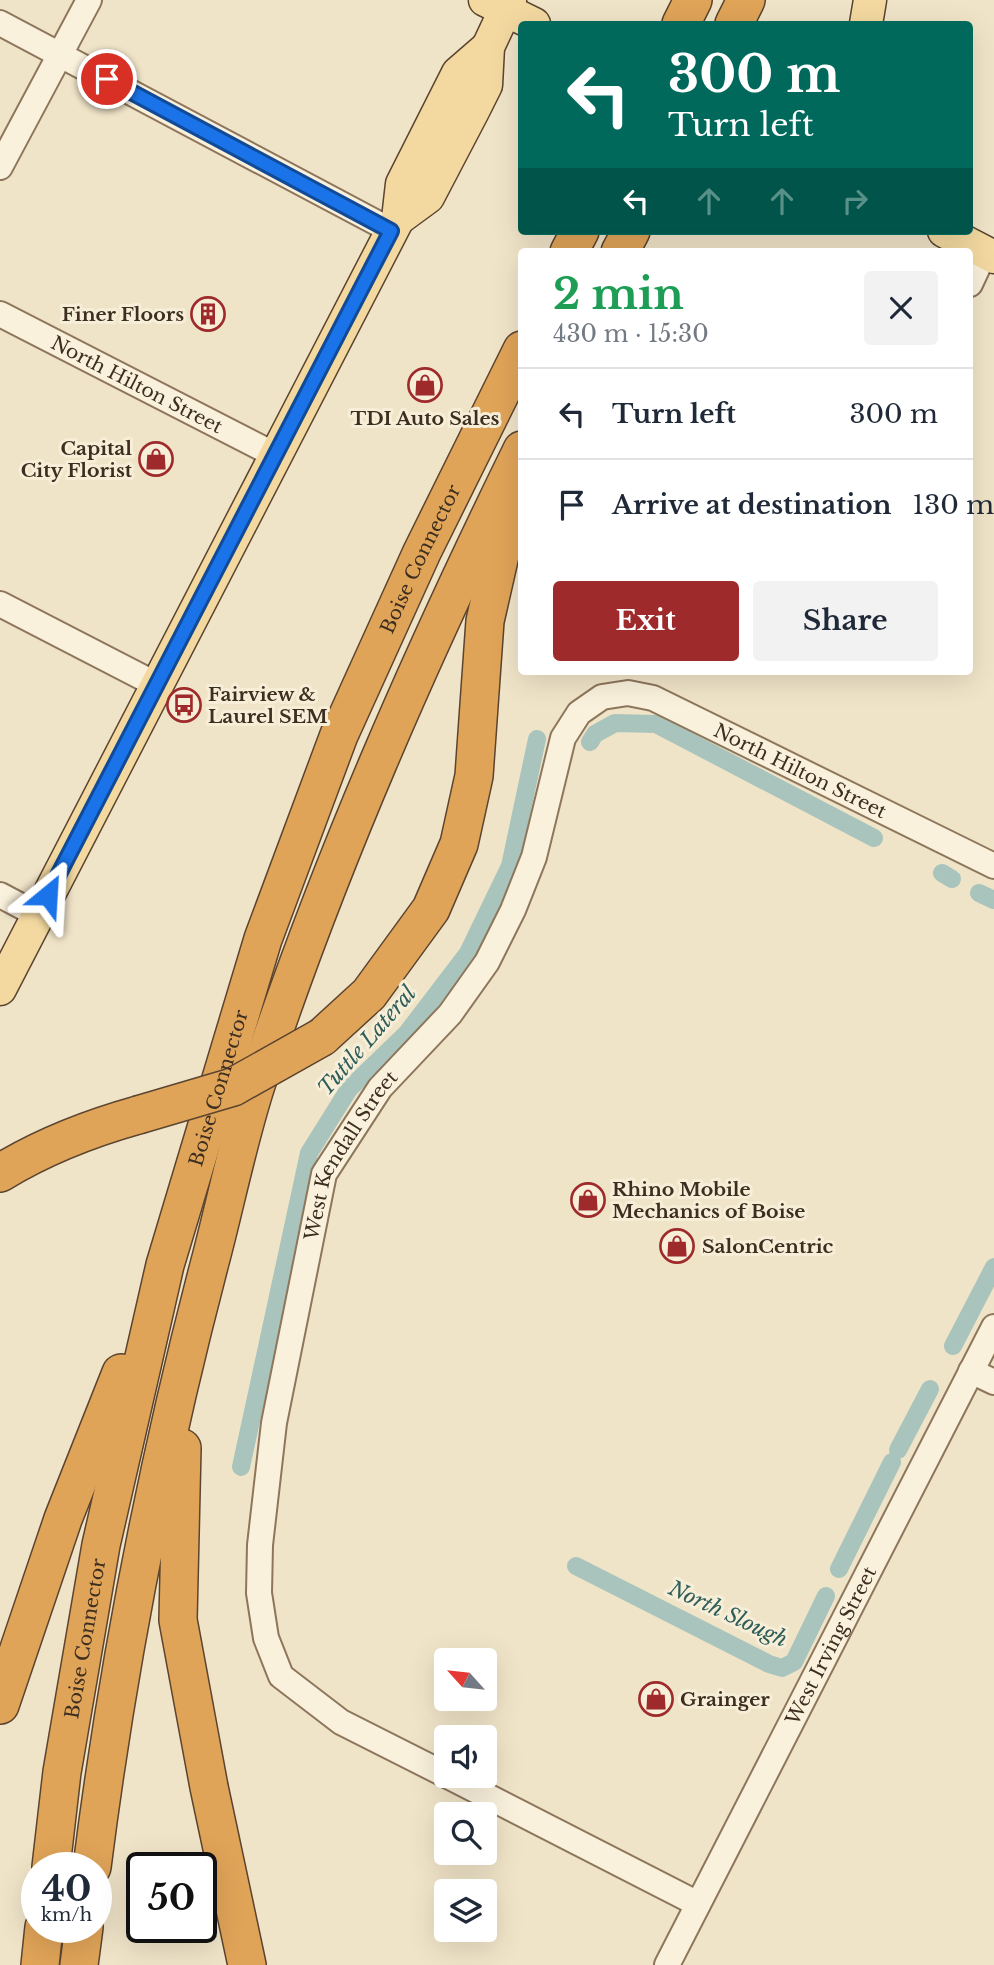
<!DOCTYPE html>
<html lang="en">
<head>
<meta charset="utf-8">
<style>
  :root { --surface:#fff; --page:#f2f2f3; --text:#1f2937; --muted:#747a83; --line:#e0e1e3; --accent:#9e2a2b }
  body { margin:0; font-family:"Libre Baskerville",serif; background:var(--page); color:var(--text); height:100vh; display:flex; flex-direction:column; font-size:26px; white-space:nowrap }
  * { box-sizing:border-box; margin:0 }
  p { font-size:23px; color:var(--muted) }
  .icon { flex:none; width:38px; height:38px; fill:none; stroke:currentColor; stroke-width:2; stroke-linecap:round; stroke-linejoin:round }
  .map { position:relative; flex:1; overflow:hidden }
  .details { position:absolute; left:518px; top:248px; width:455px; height:427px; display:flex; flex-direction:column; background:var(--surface); border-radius:7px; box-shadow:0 7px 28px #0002 }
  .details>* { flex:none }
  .top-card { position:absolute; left:518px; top:21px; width:455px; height:214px; border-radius:7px; box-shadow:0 7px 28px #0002; background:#00695c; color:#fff; overflow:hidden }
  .needle { width:46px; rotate:297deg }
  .fabs { position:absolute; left:434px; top:1648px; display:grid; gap:14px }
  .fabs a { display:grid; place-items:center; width:63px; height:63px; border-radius:7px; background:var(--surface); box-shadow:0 7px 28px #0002; font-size:35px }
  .speed { position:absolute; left:21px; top:1852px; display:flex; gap:14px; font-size:35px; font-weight:700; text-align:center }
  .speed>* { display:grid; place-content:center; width:91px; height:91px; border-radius:50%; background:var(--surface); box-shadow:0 7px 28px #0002; line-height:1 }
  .speed small { font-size:18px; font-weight:400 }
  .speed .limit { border:4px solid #111; border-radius:10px; background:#fff; color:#111 }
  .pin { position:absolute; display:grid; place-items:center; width:60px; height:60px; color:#fff; margin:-30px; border:4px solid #fff; border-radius:50%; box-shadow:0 2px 7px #0007 }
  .me { position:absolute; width:77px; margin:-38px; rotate:27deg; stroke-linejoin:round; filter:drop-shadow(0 0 5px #0008) }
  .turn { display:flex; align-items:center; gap:24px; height:147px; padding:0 35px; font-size:32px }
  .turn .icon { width:91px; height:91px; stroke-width:2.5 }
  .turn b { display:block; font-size:49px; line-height:60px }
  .lanes { display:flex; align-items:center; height:66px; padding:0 35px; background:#0003; justify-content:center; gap:35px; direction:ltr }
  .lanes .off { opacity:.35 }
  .round { display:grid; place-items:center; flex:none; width:74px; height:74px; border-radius:7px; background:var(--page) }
  .head { display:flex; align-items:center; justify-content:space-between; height:119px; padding:0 35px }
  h1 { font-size:42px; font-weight:800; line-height:52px; color:#1e9e55 }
  .cta { display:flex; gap:14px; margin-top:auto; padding:14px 35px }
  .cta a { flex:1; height:80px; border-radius:7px; background:var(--accent); color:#fff; font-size:28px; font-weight:800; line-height:80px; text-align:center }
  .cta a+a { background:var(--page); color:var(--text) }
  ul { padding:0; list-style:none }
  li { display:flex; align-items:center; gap:21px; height:91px; padding:0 35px; border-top:2px solid var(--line) }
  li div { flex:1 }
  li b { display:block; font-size:26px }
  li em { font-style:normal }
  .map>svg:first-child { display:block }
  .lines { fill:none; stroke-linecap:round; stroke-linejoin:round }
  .canal { stroke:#a9c4bc; stroke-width:18 }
  .minor-casing { stroke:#8d765c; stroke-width:28 }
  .major-casing { stroke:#5b4430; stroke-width:35 }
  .highway-casing { stroke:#5b4430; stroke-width:40 }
  .minor { stroke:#faf1dc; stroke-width:24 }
  .major { stroke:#f3d9a0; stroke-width:32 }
  .highway { stroke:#e0a458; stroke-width:37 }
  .highway-bridge-casing { stroke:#5b4430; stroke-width:40; stroke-linecap:butt }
  .highway-bridge { stroke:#e0a458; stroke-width:37 }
  .route-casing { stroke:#114b97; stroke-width:18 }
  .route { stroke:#1a73e8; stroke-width:12 }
  .labels { text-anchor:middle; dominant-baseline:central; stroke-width:6; stroke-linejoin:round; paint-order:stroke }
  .poi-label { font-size:19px; font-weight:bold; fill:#3d2e20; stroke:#f7eed8; text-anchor:start }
  .street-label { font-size:19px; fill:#3d2e20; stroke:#f7eed8 }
  .water-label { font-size:21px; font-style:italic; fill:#2f5d5a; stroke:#f7eed8 }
</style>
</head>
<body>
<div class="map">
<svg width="994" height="1965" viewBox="0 0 994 1965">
  <rect width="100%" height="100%" fill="#f0e4c8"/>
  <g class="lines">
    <g class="canal">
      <path d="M590,742L595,734L615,723L656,724L874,838"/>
      <path d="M942,873L952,879"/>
      <path d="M979,893L994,900"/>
      <path d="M953,1346L994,1267"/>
      <path d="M898,1450L930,1389"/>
      <path d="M241,1467L309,1153L349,1089L407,1033L468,953L510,866L537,739"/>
      <path d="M576,1566L769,1664L782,1668L794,1662L826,1596"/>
      <path d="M839,1569L892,1462"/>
    </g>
    <g class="minor-casing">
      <g id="minor">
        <path d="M0,23L392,231"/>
        <path d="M0,167L89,0"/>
        <path d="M970,284L985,252"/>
        <path id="s1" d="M0,314L275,455"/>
        <path d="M0,604L157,685"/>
        <path d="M0,895L38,915"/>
        <path d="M971,1371L994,1382"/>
        <path id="s2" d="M446,1775L341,1722L281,1676L266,1638L259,1593L260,1545L274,1423L324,1174L380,1088L450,1014L487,962L513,910L534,857L563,738L579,713L602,697L628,693L653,698L994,866"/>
        <path d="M448,1776L698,1904"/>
        <path id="s3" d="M667,1965L994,1327"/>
      </g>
    </g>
    <g class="major-casing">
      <g id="major">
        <path d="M485,0L534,24"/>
        <path d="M866,24L870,0"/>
        <path d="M398,219L428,197L473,111L486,85L488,47L510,0"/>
        <path d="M944,231L994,257"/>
        <path d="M0,989L398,219L402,184L458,73L488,47"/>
      </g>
    </g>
    <g class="highway-casing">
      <g id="highway">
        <path d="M681,24L693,0"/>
        <path d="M734,24L746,0"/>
        <path d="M569,252L580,231"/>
        <path d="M620,252L631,231"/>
        <path d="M322,1037L369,994L431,909L459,844L474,776L485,621L512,502"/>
        <path d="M0,1173C44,1146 88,1129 138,1115"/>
        <path d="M182,1448L178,1620L209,1787L247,1965"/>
        <path d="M0,1705L63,1519L121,1373"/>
        <path id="s4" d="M51,1867L62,1772L101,1545L165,1265L263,939L339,735L422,552L522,350"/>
        <path d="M92,1867C118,1662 158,1459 211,1258C226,1201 238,1141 256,1085C328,866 421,656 522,450"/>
        <path d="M40,1965L44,1927"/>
        <path d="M79,1965L84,1927"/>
      </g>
    </g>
    <use href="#minor" class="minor"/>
    <use href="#major" class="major"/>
    <use href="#highway" class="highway"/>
    <g class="highway-bridge-casing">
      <path id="highway-bridge" d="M138,1115L233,1087L322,1037"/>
    </g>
    <use href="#highway-bridge" class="highway-bridge"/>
  </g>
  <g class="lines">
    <g class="route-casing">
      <path id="route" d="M48,895L391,231L107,79"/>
    </g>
    <use href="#route" class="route"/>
  </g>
  <defs>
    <g id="building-ring" transform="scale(1.75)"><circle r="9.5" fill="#f7eed8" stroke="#9e2a2b" stroke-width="1.5"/><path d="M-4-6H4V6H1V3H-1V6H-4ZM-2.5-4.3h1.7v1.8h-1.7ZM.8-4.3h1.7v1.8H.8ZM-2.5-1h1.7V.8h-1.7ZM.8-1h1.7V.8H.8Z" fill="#9e2a2b"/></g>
    <g id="shop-ring" transform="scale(1.75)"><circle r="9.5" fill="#f7eed8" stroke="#9e2a2b" stroke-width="1.5"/><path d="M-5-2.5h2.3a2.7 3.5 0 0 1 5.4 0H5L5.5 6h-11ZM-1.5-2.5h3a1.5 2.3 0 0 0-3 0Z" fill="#9e2a2b"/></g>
    <g id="bus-ring" transform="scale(1.75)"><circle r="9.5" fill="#f7eed8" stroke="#9e2a2b" stroke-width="1.5"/><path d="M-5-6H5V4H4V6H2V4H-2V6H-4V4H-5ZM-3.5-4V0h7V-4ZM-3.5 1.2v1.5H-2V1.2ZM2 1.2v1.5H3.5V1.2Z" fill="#9e2a2b"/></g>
  </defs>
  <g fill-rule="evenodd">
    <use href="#building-ring" x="208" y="314"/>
    <use href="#shop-ring" x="425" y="385"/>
    <use href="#shop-ring" x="156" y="459"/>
    <use href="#bus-ring" x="184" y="705"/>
    <use href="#shop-ring" x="588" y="1200"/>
    <use href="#shop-ring" x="677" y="1246"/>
    <use href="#shop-ring" x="656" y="1699"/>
  </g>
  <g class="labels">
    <g class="poi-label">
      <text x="184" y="314" text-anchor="end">Finer Floors</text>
      <text x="425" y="418" text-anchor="middle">TDI Auto Sales</text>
      <text x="132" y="448" text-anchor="end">Capital<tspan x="132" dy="22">City Florist</tspan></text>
      <text x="208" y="694">Fairview &amp;<tspan x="208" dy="22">Laurel SEM</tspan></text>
      <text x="612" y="1189">Rhino Mobile<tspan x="612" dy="22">Mechanics of Boise</tspan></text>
      <text x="702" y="1246">SalonCentric</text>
      <text x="680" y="1699">Grainger</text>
    </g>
    <g class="street-label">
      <text stroke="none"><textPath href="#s1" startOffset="154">North Hilton Street</textPath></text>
      <text stroke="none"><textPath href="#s4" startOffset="1365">Boise Connector</textPath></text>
      <text stroke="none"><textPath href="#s2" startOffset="1484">North Hilton Street</textPath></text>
      <text stroke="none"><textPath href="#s4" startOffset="798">Boise Connector</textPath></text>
      <text stroke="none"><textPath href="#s2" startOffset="732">West Kendall Street</textPath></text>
      <text stroke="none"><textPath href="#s4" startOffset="231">Boise Connector</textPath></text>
      <text stroke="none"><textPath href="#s3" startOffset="359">West Irving Street</textPath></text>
    </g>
    <g class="water-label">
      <text transform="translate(367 1041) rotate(-49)">Tuttle Lateral</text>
      <text transform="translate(728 1614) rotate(25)">North Slough</text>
    </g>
  </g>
</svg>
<div class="fabs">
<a><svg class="needle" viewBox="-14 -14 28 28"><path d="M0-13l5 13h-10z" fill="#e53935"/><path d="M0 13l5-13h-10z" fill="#747a83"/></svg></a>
<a><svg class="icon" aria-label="sound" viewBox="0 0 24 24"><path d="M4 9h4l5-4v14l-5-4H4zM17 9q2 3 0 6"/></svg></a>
<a><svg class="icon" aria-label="search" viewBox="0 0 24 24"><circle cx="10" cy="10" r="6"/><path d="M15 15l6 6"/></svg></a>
<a><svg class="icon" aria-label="layers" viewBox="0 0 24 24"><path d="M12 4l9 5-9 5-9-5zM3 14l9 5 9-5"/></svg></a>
</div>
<div class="speed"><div>40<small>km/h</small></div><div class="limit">50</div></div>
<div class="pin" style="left:107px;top:79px;background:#d93025"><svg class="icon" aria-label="arrive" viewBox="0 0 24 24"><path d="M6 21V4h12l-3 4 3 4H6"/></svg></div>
<svg class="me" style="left:48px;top:895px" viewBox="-20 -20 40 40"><path d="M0-17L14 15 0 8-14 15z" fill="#1a73e8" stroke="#fff" stroke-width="4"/></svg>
<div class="top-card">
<div class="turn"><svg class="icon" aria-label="left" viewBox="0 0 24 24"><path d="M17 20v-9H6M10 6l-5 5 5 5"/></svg><div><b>300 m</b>Turn left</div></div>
<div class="lanes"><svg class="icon" aria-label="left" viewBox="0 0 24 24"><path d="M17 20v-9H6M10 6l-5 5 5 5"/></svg><svg class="icon off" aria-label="ahead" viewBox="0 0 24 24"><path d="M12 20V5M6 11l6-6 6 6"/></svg><svg class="icon off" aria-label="ahead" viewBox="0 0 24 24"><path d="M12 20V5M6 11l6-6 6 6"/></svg><svg class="icon off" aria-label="right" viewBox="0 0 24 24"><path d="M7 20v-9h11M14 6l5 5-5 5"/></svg></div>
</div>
<section class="details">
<div class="head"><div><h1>2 min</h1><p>430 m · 15:30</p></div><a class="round"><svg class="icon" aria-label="close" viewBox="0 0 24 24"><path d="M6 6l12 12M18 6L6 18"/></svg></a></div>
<ul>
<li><svg class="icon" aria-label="left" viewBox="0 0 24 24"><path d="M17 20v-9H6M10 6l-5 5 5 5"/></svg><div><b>Turn left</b></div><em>300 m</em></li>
<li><svg class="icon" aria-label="arrive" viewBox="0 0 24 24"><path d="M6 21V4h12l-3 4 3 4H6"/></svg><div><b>Arrive at destination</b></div><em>130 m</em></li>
</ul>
<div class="cta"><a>Exit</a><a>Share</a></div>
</section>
</div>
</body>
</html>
